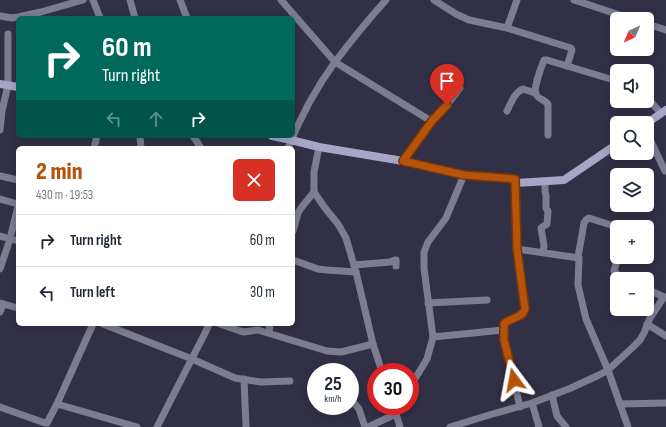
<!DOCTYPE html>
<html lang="en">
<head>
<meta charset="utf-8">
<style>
  :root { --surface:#fff; --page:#f2f2f3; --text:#1f2937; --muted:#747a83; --line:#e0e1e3; --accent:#b45309 }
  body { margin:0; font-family:"Sofia Sans Condensed",sans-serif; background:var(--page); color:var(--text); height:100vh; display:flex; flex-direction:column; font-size:15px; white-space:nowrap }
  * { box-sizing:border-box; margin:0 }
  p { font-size:13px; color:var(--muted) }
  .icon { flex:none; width:22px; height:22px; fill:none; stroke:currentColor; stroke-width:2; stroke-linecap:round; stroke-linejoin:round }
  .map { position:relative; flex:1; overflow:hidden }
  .panel { position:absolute; left:16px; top:146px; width:279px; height:180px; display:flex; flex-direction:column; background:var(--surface); border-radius:6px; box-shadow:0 2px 10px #0003 }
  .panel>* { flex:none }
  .top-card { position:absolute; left:16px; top:16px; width:279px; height:122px; border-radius:6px; box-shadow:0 2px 10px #0003; background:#00695c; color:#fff; overflow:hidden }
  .needle { width:26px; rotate:224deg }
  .tools { position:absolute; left:610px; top:12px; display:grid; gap:8px }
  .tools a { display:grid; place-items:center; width:44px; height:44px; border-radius:6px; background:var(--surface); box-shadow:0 2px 10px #0003; font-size:20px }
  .speed { position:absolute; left:307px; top:363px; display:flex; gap:8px; font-size:20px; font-weight:700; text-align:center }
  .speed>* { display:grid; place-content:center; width:52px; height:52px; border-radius:50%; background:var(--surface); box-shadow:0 2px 10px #0003; line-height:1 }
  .speed small { font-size:10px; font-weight:400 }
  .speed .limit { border:6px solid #d22; background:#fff; color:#111 }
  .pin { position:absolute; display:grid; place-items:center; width:34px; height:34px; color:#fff; margin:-41px -17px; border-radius:50% 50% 50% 0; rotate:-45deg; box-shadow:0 0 4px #0007 }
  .pin .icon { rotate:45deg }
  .me { position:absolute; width:44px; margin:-22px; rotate:347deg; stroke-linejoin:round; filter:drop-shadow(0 0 3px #0008) }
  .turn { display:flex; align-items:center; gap:14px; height:84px; padding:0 20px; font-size:18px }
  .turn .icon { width:52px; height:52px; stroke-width:2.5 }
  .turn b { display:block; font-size:28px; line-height:34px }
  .lanes { display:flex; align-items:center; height:38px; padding:0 20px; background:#0003; justify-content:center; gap:20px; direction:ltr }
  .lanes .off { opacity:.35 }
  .round { display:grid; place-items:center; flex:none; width:42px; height:42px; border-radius:6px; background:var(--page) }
  .overview { display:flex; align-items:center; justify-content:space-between; height:68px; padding:0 20px }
  h1 { font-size:24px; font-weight:800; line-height:30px; color:var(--accent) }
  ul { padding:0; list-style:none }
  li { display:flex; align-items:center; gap:12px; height:52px; padding:0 20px; border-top:1px solid var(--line) }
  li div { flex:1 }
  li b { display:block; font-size:15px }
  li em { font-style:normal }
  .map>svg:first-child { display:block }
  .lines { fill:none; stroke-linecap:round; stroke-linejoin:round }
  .street { stroke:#7d7d92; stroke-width:7 }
  .secondary { stroke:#a7a6c7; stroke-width:8 }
  .route-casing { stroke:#753606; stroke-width:10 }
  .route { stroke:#b45309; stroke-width:7 }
</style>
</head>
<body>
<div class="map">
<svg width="666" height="427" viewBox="0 0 666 427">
  <rect width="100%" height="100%" fill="#323047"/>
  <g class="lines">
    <g class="street">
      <path d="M93,0L100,18"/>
      <path d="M130,0L135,18"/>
      <path d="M180,0L187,18"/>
      <path d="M281,0L335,62L431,121"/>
      <path d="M434,0L456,14L469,20L507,28L571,48L572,50L567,66"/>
      <path d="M574,0L632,19"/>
      <path d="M0,16L12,18L18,17L41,12L83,0"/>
      <path d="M647,24L666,30"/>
      <path d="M507,28L517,0"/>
      <path d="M647,98L661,113"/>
      <path d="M507,111C511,103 514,93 523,89L535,93"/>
      <path d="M0,130L2,111L8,85V34"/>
      <path d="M647,133L665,171"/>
      <path d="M548,135V104C545,100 538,99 536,94C533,89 542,65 544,60H547L617,81"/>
      <path d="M140,136L141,148"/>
      <path d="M193,136L201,148"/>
      <path d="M319,147L314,172V192L325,208L338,224L346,238L356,272L373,344L382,372"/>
      <path d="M94,148L97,136"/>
      <path d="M288,148C300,118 316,88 335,62C351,41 368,20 386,0"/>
      <path d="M403,161L431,121L447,105L460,88"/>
      <path d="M0,176L18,180"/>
      <path d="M515,179L517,249L525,309C522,318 512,318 505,323C502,328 504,334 505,340L520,407"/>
      <path d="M0,199L18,204"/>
      <path d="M293,231L298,213L301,208L314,192"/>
      <path d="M0,236L18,241"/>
      <path d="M517,249L579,258L578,285L586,319L608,370L628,427"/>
      <path d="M543,252L544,246L541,228L547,224L548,211L546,208V196L545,191V182"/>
      <path d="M578,257L584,223L586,220L589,218L617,227"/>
      <path d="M618,257L614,271L618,275L626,279"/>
      <path d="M293,260L318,269L327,270L356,272"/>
      <path d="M354,265L390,262L395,260H396V266"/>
      <path d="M0,269L10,239L18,206"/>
      <path d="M647,289L664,297"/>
      <path d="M0,303L18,308"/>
      <path d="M428,303L487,300"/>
      <path d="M0,312L3,304"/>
      <path d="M103,324L192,359L235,378L261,382L290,381"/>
      <path d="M220,324L240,331L244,332L258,330L327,351L341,352L373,344"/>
      <path d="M647,324L666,336"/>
      <path d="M269,333L270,324"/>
      <path d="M433,337L503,330"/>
      <path d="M244,379L246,427"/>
      <path d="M410,387L427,359L433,337L424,268V252L428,242L446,218L464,175"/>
      <path d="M552,395L557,416L566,427"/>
      <path d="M350,398L359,409L365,427"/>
      <path d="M532,403L539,427"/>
      <path d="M57,404L137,427"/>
      <path d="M620,404L666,403"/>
      <path d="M399,406L396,414L400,427"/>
      <path d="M0,407L45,423H47L57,404L93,324"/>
      <path d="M157,427L206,331L209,324"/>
      <path d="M368,427L396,414L393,406"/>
      <path d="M450,427L489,415L532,403L571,388L599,375L608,370L632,348L640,340L644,333L650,318L664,297H666"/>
    </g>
    <g class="secondary">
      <path d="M0,84L18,87"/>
      <path d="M647,123L666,110"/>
      <path d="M272,136L291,140L319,147L403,161L464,175L515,179L516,183L564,180L617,144"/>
    </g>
  </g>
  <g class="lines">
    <g class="route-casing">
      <path id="route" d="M447,105L432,121L403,161L464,175L515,179L517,249L525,309C522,319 510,317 504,324V340L514,380"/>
    </g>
    <use href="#route" class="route"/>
  </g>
</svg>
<div class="tools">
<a><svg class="needle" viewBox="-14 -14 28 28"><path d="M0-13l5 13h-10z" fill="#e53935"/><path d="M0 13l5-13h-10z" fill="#747a83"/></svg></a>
<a><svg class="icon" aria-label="sound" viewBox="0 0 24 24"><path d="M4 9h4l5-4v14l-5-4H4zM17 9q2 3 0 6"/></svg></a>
<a><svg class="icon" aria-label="search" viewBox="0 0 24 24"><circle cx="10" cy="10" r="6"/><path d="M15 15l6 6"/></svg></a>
<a><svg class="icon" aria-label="layers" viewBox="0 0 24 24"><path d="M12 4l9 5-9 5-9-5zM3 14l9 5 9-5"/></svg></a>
<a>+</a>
<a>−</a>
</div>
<div class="speed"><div>25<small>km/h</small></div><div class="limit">30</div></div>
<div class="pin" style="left:447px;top:105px;background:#d93025"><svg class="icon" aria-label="arrive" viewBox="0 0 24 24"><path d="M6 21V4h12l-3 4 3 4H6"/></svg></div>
<svg class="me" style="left:514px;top:380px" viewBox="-20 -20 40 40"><path d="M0-17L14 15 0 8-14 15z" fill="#b45309" stroke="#fff" stroke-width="4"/></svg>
<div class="top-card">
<div class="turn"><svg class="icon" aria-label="right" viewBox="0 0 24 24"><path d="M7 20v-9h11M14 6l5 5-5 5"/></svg><div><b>60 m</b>Turn right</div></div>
<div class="lanes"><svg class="icon off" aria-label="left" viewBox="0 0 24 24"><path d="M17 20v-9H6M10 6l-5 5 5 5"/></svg><svg class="icon off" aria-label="ahead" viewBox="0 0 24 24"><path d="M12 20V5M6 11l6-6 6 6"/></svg><svg class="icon" aria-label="right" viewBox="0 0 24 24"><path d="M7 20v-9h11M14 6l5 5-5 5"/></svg></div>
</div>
<section class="panel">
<div class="overview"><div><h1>2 min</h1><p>430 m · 19:53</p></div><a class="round" style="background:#d93025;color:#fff"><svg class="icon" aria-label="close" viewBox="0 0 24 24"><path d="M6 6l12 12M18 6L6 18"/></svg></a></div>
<ul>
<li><svg class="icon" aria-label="right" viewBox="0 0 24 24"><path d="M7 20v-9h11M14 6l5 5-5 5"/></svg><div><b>Turn right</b></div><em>60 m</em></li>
<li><svg class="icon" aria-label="left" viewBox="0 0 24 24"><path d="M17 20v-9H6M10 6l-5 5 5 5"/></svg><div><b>Turn left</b></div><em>30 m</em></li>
</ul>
</section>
</div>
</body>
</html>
